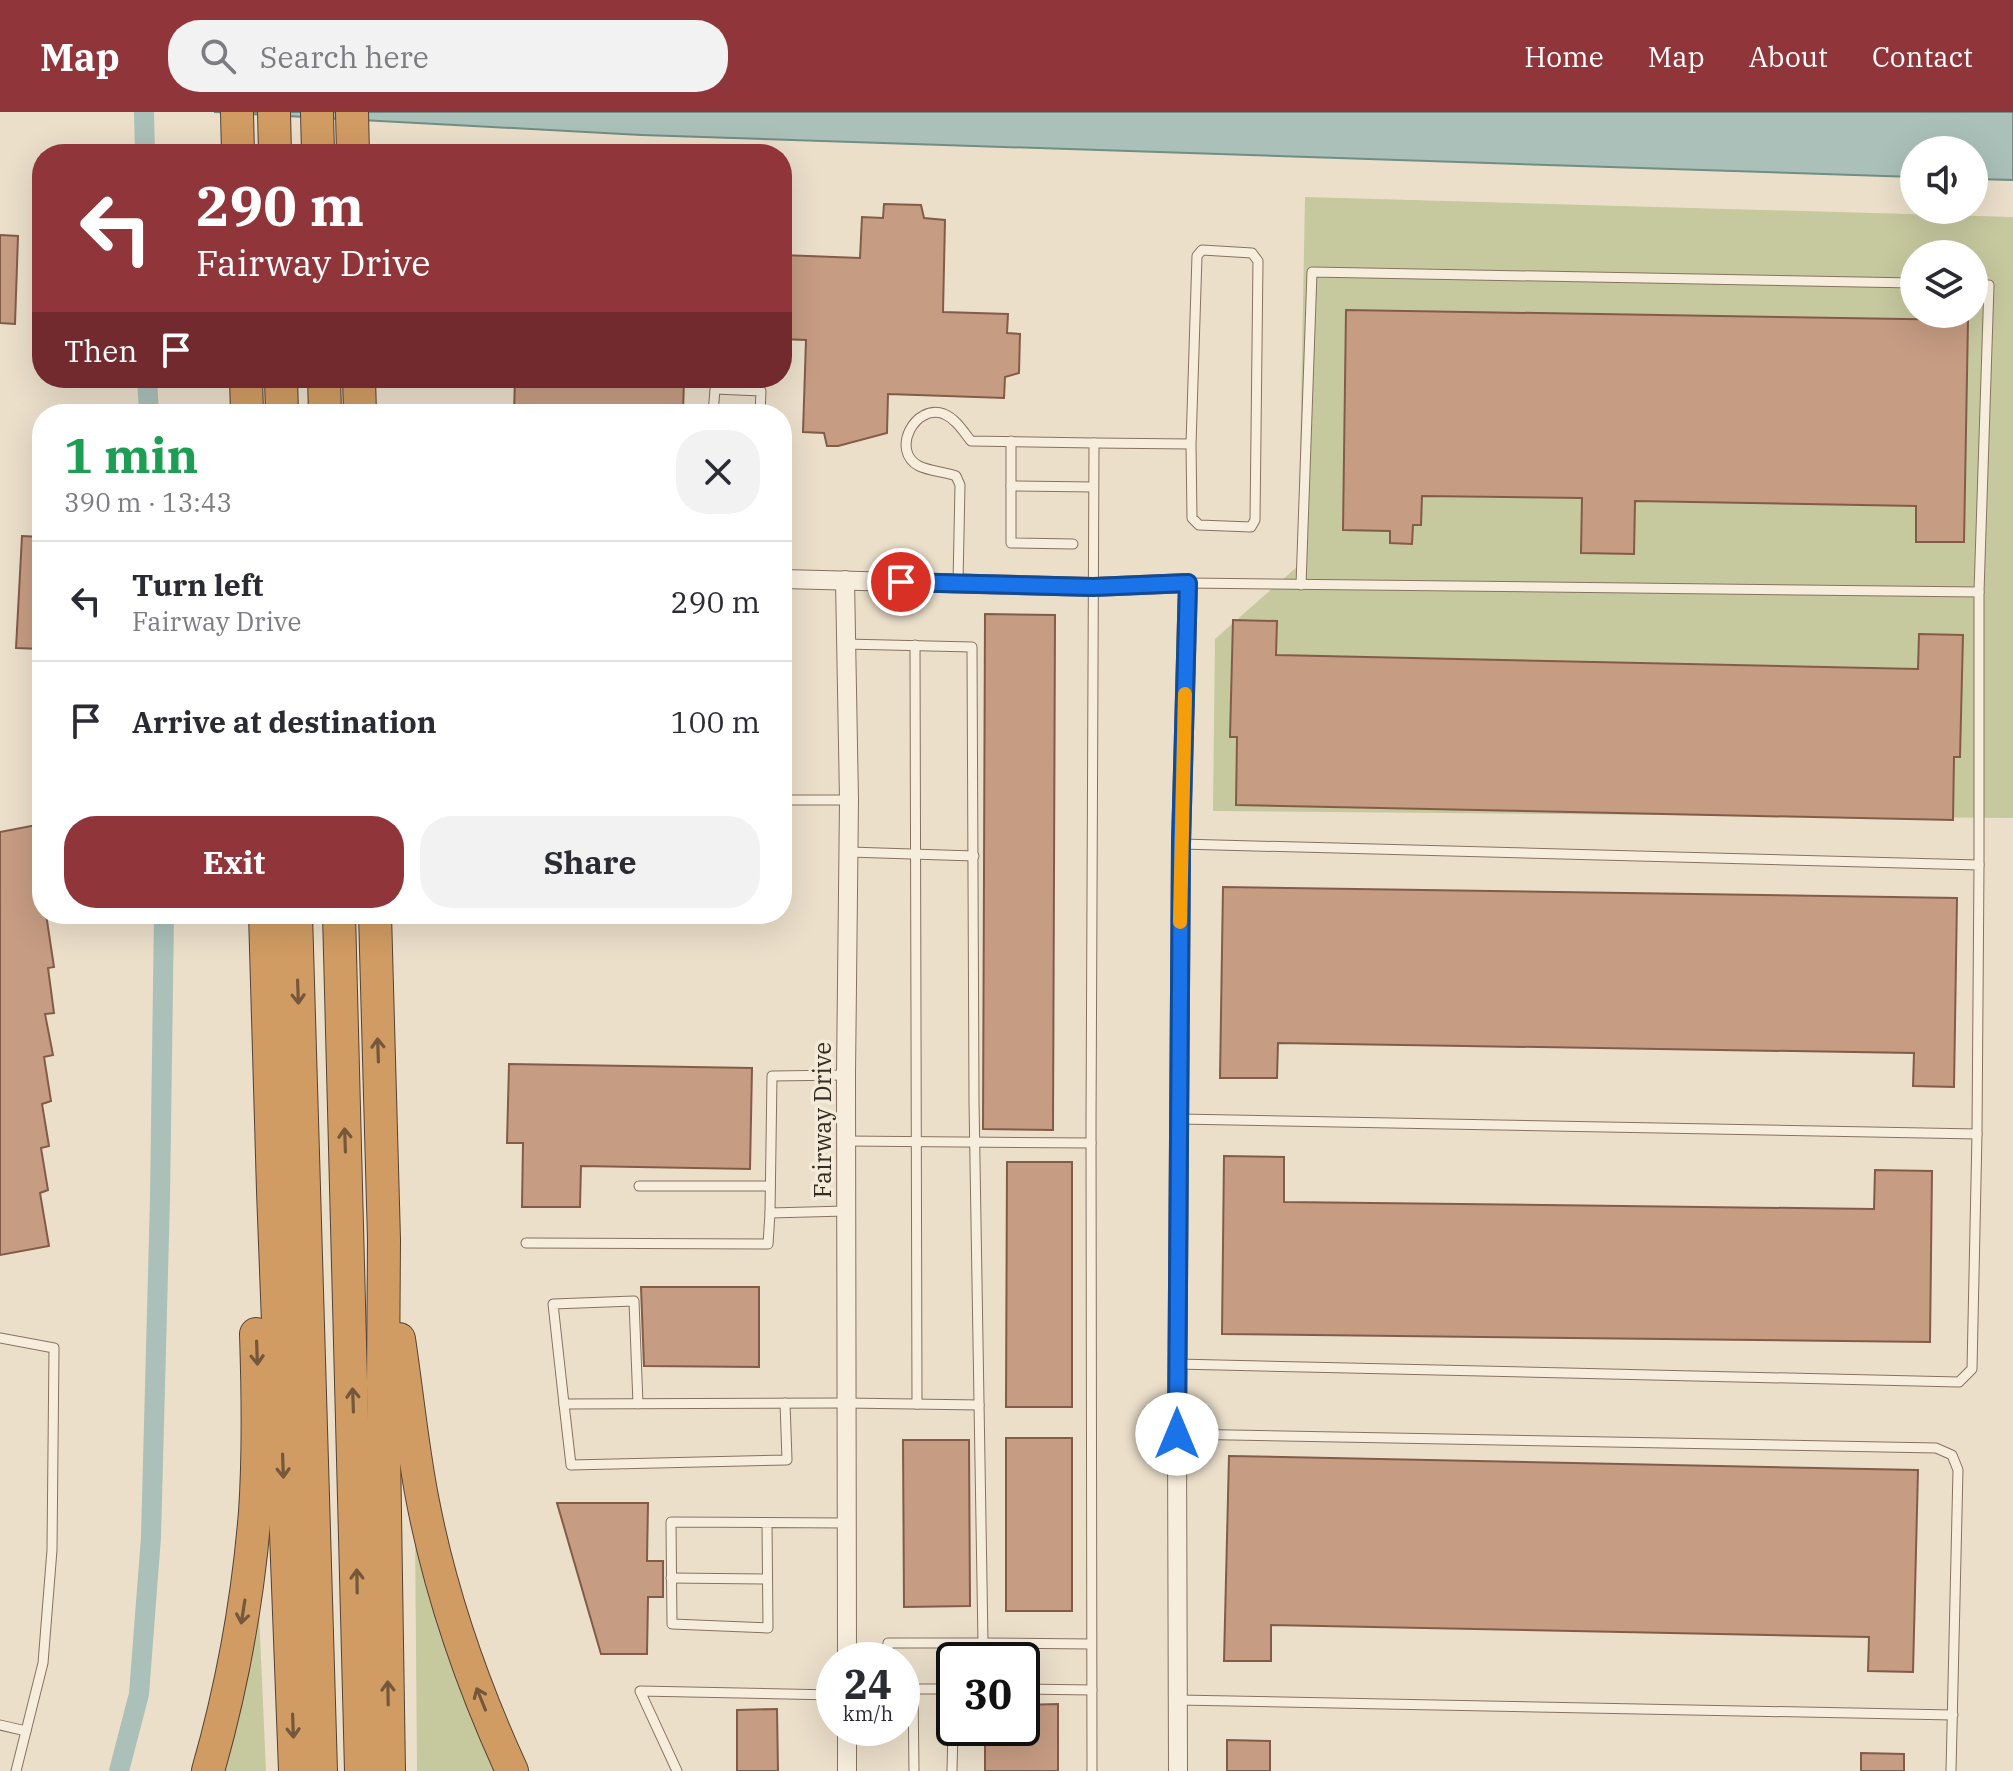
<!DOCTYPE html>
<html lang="en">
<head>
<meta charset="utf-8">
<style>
  :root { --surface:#fff; --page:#f2f2f3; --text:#2b2b33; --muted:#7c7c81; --line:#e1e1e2; --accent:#90353a }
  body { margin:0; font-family:"IBM Plex Serif",serif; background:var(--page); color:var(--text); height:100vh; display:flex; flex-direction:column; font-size:30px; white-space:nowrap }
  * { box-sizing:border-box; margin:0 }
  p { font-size:26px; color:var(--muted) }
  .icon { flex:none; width:44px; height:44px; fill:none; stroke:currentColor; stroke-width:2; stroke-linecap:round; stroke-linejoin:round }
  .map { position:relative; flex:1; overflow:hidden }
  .panel { position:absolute; left:32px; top:292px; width:760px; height:520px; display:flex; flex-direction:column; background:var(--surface); border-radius:32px; box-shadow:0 8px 32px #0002 }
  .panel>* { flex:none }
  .banner { position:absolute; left:32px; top:32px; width:760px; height:244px; border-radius:32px; box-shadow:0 8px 32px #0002; background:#90353a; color:#fff; overflow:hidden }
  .tools { position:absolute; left:1900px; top:24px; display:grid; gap:16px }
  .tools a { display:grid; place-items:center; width:88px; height:88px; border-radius:50%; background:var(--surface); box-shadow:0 8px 32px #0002; font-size:40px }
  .speed { position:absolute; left:816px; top:1530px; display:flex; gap:16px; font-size:40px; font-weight:700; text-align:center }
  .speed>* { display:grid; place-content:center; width:104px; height:104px; border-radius:50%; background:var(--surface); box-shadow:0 8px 32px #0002; line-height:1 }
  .speed small { font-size:20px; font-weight:400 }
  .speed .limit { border:4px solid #111; border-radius:12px; background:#fff; color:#111 }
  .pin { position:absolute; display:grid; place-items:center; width:68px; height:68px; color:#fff; margin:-34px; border:4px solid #fff; border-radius:50%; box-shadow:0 2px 8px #0007 }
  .me { position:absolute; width:88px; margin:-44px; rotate:0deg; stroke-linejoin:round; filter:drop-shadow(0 0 6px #0008) }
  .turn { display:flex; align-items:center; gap:28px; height:168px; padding:0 32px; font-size:36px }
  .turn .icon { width:104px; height:104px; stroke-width:2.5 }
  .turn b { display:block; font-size:56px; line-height:68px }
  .then { display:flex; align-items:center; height:76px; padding:0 32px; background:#0003; gap:16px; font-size:30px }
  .round { display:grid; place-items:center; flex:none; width:84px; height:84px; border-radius:32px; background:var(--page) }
  .summary { display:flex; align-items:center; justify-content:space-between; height:136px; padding:0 32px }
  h1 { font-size:48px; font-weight:800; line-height:60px; color:#1e9e55 }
  .primary-button { display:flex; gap:16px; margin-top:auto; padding:16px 32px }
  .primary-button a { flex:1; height:92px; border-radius:32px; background:var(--accent); color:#fff; font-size:32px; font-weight:800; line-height:92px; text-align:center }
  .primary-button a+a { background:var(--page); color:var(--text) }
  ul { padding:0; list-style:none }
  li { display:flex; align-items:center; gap:24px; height:120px; padding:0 32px; border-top:2px solid var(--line) }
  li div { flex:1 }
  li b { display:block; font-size:30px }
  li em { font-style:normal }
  header { display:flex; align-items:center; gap:48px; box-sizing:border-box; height:112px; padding:0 40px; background:var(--accent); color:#fff }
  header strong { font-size:38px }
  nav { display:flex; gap:44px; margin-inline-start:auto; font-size:28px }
  .search { width:560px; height:72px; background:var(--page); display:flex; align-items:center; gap:20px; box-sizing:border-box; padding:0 28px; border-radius:32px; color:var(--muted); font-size:30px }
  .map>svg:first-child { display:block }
  .green { fill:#c6c99e; fill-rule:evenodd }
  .water { fill:#aac0b8; stroke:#718e85; stroke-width:2 }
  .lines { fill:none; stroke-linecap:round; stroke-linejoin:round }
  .canal { stroke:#aac0b8; stroke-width:20 }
  .building { fill:#c69c83; stroke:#835c48; stroke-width:2 }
  .service-casing { stroke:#867260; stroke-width:11 }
  .minor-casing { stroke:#867260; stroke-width:20 }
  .motorway-casing { stroke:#554133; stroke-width:34 }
  .service { stroke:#f6eddd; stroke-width:9 }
  .minor { stroke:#f6eddd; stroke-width:18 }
  .motorway { stroke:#d19c63; stroke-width:32 }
  .oneway { stroke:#75583c }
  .route-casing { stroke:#114b97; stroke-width:20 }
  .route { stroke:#1a73e8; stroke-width:14 }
  .slow { stroke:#f59e0b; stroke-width:14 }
  .labels { text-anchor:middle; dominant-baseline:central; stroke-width:7; stroke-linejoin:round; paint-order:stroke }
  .street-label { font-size:24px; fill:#382b22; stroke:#f3ead9 }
</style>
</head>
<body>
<header>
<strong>Map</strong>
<div class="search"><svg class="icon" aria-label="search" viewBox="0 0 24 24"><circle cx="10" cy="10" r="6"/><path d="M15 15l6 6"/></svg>Search here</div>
<nav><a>Home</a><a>Map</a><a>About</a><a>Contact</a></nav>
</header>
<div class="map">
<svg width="2013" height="1659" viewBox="0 0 2013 1659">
  <rect width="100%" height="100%" fill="#ebdfca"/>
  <g class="green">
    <path d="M1305,85L2013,105V706L1213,699L1215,527L1298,454ZM1914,142H1974V202H1914Z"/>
    <path d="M415,1414L504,1659H417Z"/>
    <path d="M258,1478L266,1659H218Z"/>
  </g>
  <path class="water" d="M214,0H2013V68L1974,67V38H1914V65L641,23Z"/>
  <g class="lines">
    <g class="canal">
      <path d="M144,0L145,42"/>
      <path d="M147,266L149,302"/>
      <path d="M119,1659L139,1582L151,1425L160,1086L164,802"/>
    </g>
  </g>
  <g class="building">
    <path d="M884,92L921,93L924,106L945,108L943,200L1008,202L1007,221L1020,222L1019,261L1005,265L1004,286L888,282L887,321L838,334H827L824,321L803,320L806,228L782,227V143L860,146L862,105L883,106Z"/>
    <path d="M0,123L18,124L15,212L0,211Z"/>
    <path d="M1346,198L1968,208L1964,430H1916V394L1635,389L1634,442L1581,441L1582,386L1422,384L1421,413H1413L1412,432L1390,431V419L1343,418Z"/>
    <path d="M515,266H684L683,302H514Z"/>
    <path d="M22,424L42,425V537L16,536Z"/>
    <path d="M985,502L1055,503L1053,1018L983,1017Z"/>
    <path d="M1233,508L1277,509L1276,543L1918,557L1919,522L1963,523L1960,645H1954L1953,708L1236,693L1237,625H1230Z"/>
    <path d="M42,712V802H46L54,855L48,856L54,901L45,902L53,943L44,945L51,989L42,992L49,1034L41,1036L48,1078L40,1081L49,1134L0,1143V720Z"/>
    <path d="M1223,775L1957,786L1954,975L1913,974L1914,941L1278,931L1277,966H1220Z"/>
    <path d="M509,952L752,956L750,1057L581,1054L580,1095H522L523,1031H507Z"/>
    <path d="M1224,1044L1284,1045V1090L1874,1097L1875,1058L1932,1059L1930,1230L1222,1222Z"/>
    <path d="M1007,1050H1072V1295H1006Z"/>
    <path d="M641,1175H759V1255L644,1254Z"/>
    <rect x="1006" y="1326" width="66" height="173"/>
    <path d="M903,1328H969L970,1494L904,1495Z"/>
    <path d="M1229,1344L1918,1358L1913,1560L1868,1559L1869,1525L1271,1513V1549H1224Z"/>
    <path d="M557,1391H648L647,1449H663V1485H648L647,1542H601Z"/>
    <path d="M1058,1592V1659H985V1616H1022V1593Z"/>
    <path d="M777,1597L778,1659H737V1598Z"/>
    <path d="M1227,1628L1270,1629V1659H1227Z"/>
    <path d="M1861,1641L1904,1642V1659H1861Z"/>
  </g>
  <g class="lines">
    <g class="service-casing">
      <g id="service">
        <path d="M1974,173H1989L1979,480"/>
        <path d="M713,302L715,277L761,279L760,302"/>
        <path d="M1011,329V431L1073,432"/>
        <path d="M1094,331L1191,332L1192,406L1199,413L1251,415L1255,408L1258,149L1252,141L1202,138L1197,144L1191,332"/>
        <path d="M1011,374L1093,375"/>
        <path d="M958,471L960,373L956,364C945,360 929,359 919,354C890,339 915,291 944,302C956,307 963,319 971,329L1094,331L1091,1014L1092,1659"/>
        <path d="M1188,471L1979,480V753"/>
        <path d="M1301,473L1312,160L1914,171"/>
        <path d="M845,532L972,535L974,989L983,1531H888V1548"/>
        <path d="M915,533L917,1292"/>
        <path d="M782,688H849"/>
        <path d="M849,740L974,744"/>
        <path d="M846,963L772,964L770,1101L846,1099"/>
        <path d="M1179,1007L1977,1022"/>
        <path d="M846,1029L1091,1031"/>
        <path d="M639,1074H770"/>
        <path d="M526,1131L768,1132L770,1101"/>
        <path d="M0,1226L54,1236L52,1438L43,1551L16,1659"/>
        <path d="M1177,1252L1959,1270L1972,1257L1977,1022L1979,753L1181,732"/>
        <path d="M564,1292L571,1353L787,1348L785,1291"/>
        <path d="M638,1292L634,1189L553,1192L564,1292L846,1291L979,1293"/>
        <path d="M1177,1322L1936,1336L1952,1343L1958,1358L1951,1659"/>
        <path d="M767,1411L768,1516L672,1512L671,1410L846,1411"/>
        <path d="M671,1466L767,1467"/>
        <path d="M983,1531L1091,1532"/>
        <path d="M902,1577H954"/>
        <path d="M913,1577L914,1659"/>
        <path d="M1022,1577L1092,1578"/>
        <path d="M1178,1588L1953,1603"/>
        <path d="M0,1613L26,1619"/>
        <path d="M677,1659L640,1579L834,1583"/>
        <path d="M952,1659L954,1577"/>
      </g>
    </g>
    <g class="minor-casing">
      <g id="minor">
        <path d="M782,467L1093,475L1188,471L1181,732L1177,1322L1178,1659"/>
        <path d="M845,468L849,688L846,963L847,1548"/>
        <path d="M847,1616V1659"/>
      </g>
    </g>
    <g class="motorway-casing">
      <g id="motorway">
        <path d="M237,0L238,42"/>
        <path d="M274,0L275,42"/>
        <path d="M317,0L318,42"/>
        <path d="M352,0L353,42"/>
        <path d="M246,266L247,302"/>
        <path d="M281,266L282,302"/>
        <path d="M324,266L325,302"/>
        <path d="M359,266L360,302"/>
        <path d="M265,802L273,1079L295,1659"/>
        <path d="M296,802L321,1659"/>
        <path d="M339,802L361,1659"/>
        <path d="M375,802L384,1128L383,1272L389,1659"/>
        <path d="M399,1227C407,1280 412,1333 422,1385C440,1480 472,1572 512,1659"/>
        <path d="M208,1659C232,1575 248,1487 255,1400C259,1341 258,1282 256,1222"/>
      </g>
    </g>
    <use href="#service" class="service"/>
    <use href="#minor" class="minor"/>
    <use href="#motorway" class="motorway"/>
  </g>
  <defs><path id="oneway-shaft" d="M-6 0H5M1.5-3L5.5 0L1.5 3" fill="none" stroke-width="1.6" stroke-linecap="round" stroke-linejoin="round" transform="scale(2)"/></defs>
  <g class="oneway">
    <use href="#oneway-shaft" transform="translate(298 880) rotate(88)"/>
    <use href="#oneway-shaft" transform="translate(378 938) rotate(-92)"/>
    <use href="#oneway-shaft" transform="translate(345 1028) rotate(-92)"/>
    <use href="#oneway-shaft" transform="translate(257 1241) rotate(88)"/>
    <use href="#oneway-shaft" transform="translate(353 1288) rotate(-92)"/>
    <use href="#oneway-shaft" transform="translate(283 1354) rotate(88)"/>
    <use href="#oneway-shaft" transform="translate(357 1469) rotate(-91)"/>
    <use href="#oneway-shaft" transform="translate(243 1500) rotate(99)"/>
    <use href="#oneway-shaft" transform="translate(388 1581) rotate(-91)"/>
    <use href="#oneway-shaft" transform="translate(481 1587) rotate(-112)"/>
    <use href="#oneway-shaft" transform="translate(293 1614) rotate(88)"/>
  </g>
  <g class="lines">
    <g class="route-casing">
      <path id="route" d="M901,470L1093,475L1188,471L1181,732L1177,1322"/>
    </g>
    <use href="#route" class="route"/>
    <path class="slow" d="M1180,810L1185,582"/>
  </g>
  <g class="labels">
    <g class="street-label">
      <text transform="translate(822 1008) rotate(-90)">Fairway Drive</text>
    </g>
  </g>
</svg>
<div class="tools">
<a><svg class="icon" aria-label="sound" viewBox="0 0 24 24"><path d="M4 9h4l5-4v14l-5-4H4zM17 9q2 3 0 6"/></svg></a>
<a><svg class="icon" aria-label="layers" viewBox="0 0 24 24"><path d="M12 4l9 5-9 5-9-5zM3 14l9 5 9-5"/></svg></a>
</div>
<div class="speed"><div>24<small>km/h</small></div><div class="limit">30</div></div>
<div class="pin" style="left:901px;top:470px;background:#d93025"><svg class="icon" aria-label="arrive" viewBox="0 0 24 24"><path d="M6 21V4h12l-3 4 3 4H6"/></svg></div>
<svg class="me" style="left:1177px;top:1322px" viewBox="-20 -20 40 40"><circle r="19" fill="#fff"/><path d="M0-13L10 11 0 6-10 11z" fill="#1a73e8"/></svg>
<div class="banner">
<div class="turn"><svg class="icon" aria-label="left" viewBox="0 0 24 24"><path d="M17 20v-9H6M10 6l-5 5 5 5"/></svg><div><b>290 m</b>Fairway Drive</div></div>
<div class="then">Then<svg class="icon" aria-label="arrive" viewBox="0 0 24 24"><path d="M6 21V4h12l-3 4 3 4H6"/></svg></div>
</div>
<section class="panel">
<div class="summary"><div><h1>1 min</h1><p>390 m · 13:43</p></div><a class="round"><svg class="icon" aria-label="close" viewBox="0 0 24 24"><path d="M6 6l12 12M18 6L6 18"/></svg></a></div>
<ul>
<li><svg class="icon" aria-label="left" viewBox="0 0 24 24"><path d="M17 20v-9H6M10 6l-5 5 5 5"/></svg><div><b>Turn left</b><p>Fairway Drive</p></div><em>290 m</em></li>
<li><svg class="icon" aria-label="arrive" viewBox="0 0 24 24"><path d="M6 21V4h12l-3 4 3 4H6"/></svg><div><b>Arrive at destination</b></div><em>100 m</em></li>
</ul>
<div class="primary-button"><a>Exit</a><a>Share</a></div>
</section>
</div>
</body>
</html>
